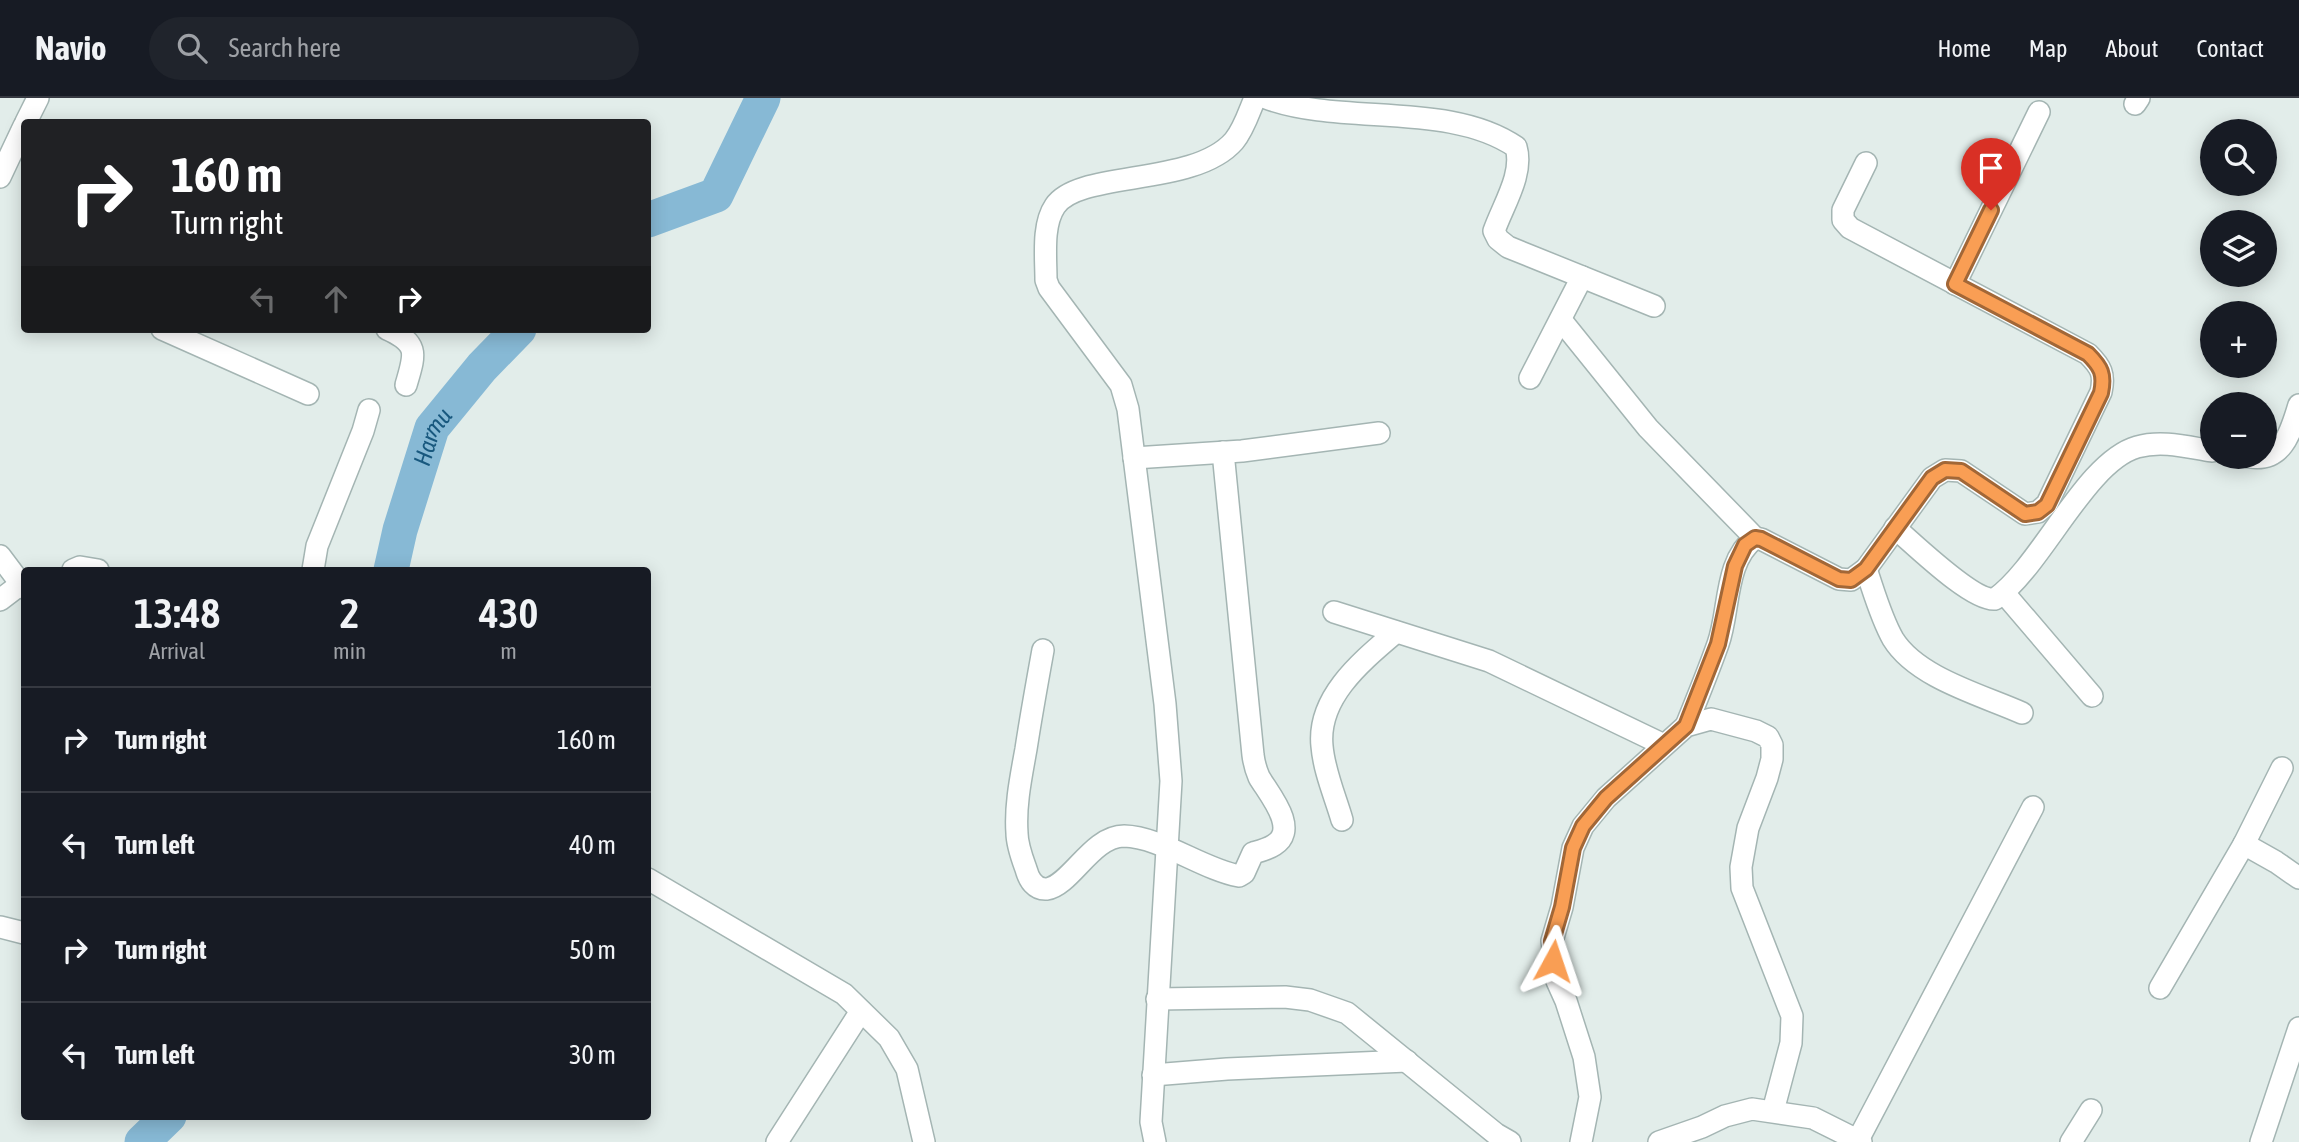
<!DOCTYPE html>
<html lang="en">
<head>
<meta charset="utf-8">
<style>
  :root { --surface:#171b24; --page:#20242c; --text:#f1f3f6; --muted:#9ea1a6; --line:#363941 }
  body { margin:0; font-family:"Asap Condensed",sans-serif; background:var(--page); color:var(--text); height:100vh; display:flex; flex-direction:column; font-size:26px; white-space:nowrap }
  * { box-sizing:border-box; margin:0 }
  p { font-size:23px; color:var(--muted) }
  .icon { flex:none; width:38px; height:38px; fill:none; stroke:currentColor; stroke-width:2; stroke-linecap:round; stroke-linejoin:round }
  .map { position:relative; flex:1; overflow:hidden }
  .side { position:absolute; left:21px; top:469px; width:630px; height:553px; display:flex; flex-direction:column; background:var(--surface); border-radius:7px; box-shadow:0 4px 18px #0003 }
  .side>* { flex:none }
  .top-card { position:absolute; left:21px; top:21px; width:630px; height:214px; border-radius:7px; box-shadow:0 4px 18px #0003; background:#202124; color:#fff; overflow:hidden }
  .tools { position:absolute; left:2200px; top:21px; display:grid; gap:14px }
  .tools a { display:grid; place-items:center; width:77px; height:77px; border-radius:50%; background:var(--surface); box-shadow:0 4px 18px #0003; font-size:35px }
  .pin { position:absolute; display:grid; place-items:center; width:60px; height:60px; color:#fff; margin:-72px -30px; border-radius:50% 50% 50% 0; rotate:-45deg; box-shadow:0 0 7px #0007 }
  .pin .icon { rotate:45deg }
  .me { position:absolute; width:77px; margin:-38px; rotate:5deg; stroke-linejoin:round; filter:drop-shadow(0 0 5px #0008) }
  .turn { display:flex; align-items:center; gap:24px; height:147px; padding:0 35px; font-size:32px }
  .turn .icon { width:91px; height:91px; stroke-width:2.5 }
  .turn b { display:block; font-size:49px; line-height:60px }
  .lanes { display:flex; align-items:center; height:66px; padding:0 35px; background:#0003; justify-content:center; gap:35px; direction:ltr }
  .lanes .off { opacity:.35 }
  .eta { display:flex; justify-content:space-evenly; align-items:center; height:119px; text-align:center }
  .eta b { font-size:42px; font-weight:600; line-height:49px }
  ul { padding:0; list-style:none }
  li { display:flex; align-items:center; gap:21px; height:105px; padding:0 35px; border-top:2px solid var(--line) }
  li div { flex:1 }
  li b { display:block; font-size:26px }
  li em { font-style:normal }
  header { display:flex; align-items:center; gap:42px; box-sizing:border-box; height:98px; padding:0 35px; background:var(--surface); border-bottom:2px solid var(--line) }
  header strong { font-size:33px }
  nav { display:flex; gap:38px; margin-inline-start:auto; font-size:24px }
  .search { width:490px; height:63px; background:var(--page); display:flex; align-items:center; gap:18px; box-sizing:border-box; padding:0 24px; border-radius:38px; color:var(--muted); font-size:26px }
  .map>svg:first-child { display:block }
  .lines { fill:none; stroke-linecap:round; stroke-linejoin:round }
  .river { stroke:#87b9d5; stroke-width:35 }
  .minor-casing { stroke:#a4b5b3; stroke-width:24 }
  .minor { stroke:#fff; stroke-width:21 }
  .route-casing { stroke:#a26737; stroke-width:18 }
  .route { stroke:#f99e54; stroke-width:12 }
  .labels { text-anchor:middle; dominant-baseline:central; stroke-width:7; stroke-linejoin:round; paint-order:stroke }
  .water-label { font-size:24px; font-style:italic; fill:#18587e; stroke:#f3f9f7 }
</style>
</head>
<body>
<header>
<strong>Navio</strong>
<div class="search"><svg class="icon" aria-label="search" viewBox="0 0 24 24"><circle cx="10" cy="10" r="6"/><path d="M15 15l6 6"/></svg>Search here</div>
<nav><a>Home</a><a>Map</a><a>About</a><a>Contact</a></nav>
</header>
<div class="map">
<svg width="2299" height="1044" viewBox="0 0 2299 1044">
  <rect width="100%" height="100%" fill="#e2edea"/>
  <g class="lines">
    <g class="river">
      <path d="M648,122L716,97L763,0"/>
      <path id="s1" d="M391,472L400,432L432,330L482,269L519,231"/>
      <path d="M142,1044L169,1018"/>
    </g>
    <g class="minor-casing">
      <g id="minor">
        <path d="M1266,0C1341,28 1449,3 1516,49C1524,76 1503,107 1494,133L1498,141L1508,149L1654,208"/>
        <path d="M2135,6L2139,0"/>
        <path d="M26,24L38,0"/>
        <path d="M0,79L24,28"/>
        <path d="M1955,186L2039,14"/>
        <path d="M1561,222L1648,330L1755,440"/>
        <path d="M162,231L308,296"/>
        <path d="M387,231C420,246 415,256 406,287"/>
        <path d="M1530,280L1582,179"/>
        <path d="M2250,359C2284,364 2291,332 2299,307"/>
        <path d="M1134,360L1242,353L1379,335"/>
        <path d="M1895,430C1914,446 1973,504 1995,501C2042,468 2085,364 2137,349C2162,342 2187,349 2212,353"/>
        <path d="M0,458L24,490"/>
        <path d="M1866,471C1874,494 1881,520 1893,541C1917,580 1982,597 2022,615"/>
        <path d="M73,472L80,469L98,472"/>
        <path d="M313,472L317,448L363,333L369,312"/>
        <path d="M2004,495L2092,598"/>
        <path d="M0,502L21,486"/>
        <path d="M1334,514L1489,563L1664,647"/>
        <path d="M1043,552C1037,585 1031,618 1026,651C1021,679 1015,707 1017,735C1017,747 1022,760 1026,771C1029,782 1035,792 1047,791C1071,787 1092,738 1124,738C1161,739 1202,771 1239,778L1244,775L1253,755C1260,753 1268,751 1274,747C1300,731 1268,695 1259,679C1256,672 1254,665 1253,657L1223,354"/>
        <path d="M1686,628C1697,601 1708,574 1718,546C1730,513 1724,463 1755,440L1761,441L1839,481L1851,482L1866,471L1932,380L1945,372L1961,373L2025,416L2038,414L2047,406L2101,294C2105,276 2101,269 2088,256L1850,130L1843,122V112L1866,65"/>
        <path d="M1342,722C1335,698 1324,673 1322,648C1317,599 1362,563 1396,534"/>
        <path d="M2244,746L2276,764L2299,780"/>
        <path d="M648,781L844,896L889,940L907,971L924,1044"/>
        <path d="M0,829L24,835"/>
        <path d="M2160,890L2244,746L2282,670"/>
        <path d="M1157,901L1285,899L1310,902L1347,915L1496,1036L1510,1044"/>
        <path d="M1153,977L1227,971L1407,963"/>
        <path d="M1858,1042L2033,709"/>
        <path d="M777,1044L861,913"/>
        <path d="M1155,1044L1151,1024L1171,683L1165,606L1128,311L1121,287L1049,190L1046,182C1046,159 1042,127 1055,108C1079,72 1194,89 1234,43C1244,31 1249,14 1255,0"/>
        <path d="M1581,1044L1590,999L1584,959L1566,903L1557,883L1552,843L1562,809L1573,750L1583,728L1606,700L1686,628L1711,621L1756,633L1768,639L1772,647V661L1767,680L1748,730L1741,769L1742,790L1792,918L1791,945L1773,1013"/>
        <path d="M1659,1044L1702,1029L1725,1018L1752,1011L1813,1020L1861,1044"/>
        <path d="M2071,1044L2091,1012"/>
        <path d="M2261,1044L2299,930"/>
      </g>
    </g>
    <use href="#minor" class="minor"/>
  </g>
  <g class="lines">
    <g class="route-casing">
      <path id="route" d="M1553,863L1552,843L1562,809L1573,750L1583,728L1606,700L1686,628L1718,546L1735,468L1745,447L1755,440L1761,441L1839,481L1851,482L1866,471L1932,380L1945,372L1961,373L2025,416L2038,414L2047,407L2101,295C2105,276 2101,269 2088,256L1955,186L1991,112"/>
    </g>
    <use href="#route" class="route"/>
  </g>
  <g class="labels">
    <g class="water-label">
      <text stroke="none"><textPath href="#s1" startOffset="140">Harmu</textPath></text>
    </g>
  </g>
</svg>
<div class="tools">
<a><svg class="icon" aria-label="search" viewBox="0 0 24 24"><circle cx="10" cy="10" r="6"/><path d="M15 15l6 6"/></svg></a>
<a><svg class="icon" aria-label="layers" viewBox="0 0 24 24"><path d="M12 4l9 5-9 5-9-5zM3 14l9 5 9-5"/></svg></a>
<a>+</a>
<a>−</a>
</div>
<div class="pin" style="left:1991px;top:112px;background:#d93025"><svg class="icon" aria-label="arrive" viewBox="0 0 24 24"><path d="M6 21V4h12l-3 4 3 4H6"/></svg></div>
<svg class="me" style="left:1553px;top:863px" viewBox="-20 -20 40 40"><path d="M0-17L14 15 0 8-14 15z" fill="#f99e54" stroke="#fff" stroke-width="4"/></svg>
<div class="top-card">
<div class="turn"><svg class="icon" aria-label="right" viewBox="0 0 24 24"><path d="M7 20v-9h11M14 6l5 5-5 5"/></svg><div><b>160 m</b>Turn right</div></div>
<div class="lanes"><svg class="icon off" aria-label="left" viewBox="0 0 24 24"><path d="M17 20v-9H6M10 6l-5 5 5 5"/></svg><svg class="icon off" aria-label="ahead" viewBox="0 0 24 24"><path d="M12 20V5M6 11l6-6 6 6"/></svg><svg class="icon" aria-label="right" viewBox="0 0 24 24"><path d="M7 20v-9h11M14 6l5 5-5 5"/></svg></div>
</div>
<section class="side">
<div class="eta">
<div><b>13:48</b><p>Arrival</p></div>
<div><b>2</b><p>min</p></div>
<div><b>430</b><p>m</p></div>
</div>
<ul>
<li><svg class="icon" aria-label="right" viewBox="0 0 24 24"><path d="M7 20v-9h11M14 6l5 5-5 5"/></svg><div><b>Turn right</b></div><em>160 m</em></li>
<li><svg class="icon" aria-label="left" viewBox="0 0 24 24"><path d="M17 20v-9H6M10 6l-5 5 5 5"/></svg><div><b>Turn left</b></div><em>40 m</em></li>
<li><svg class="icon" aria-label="right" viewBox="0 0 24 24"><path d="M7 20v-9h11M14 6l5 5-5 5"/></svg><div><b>Turn right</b></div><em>50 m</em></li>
<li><svg class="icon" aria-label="left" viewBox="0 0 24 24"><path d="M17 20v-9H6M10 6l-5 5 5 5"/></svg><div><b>Turn left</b></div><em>30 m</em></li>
</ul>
</section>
</div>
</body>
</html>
